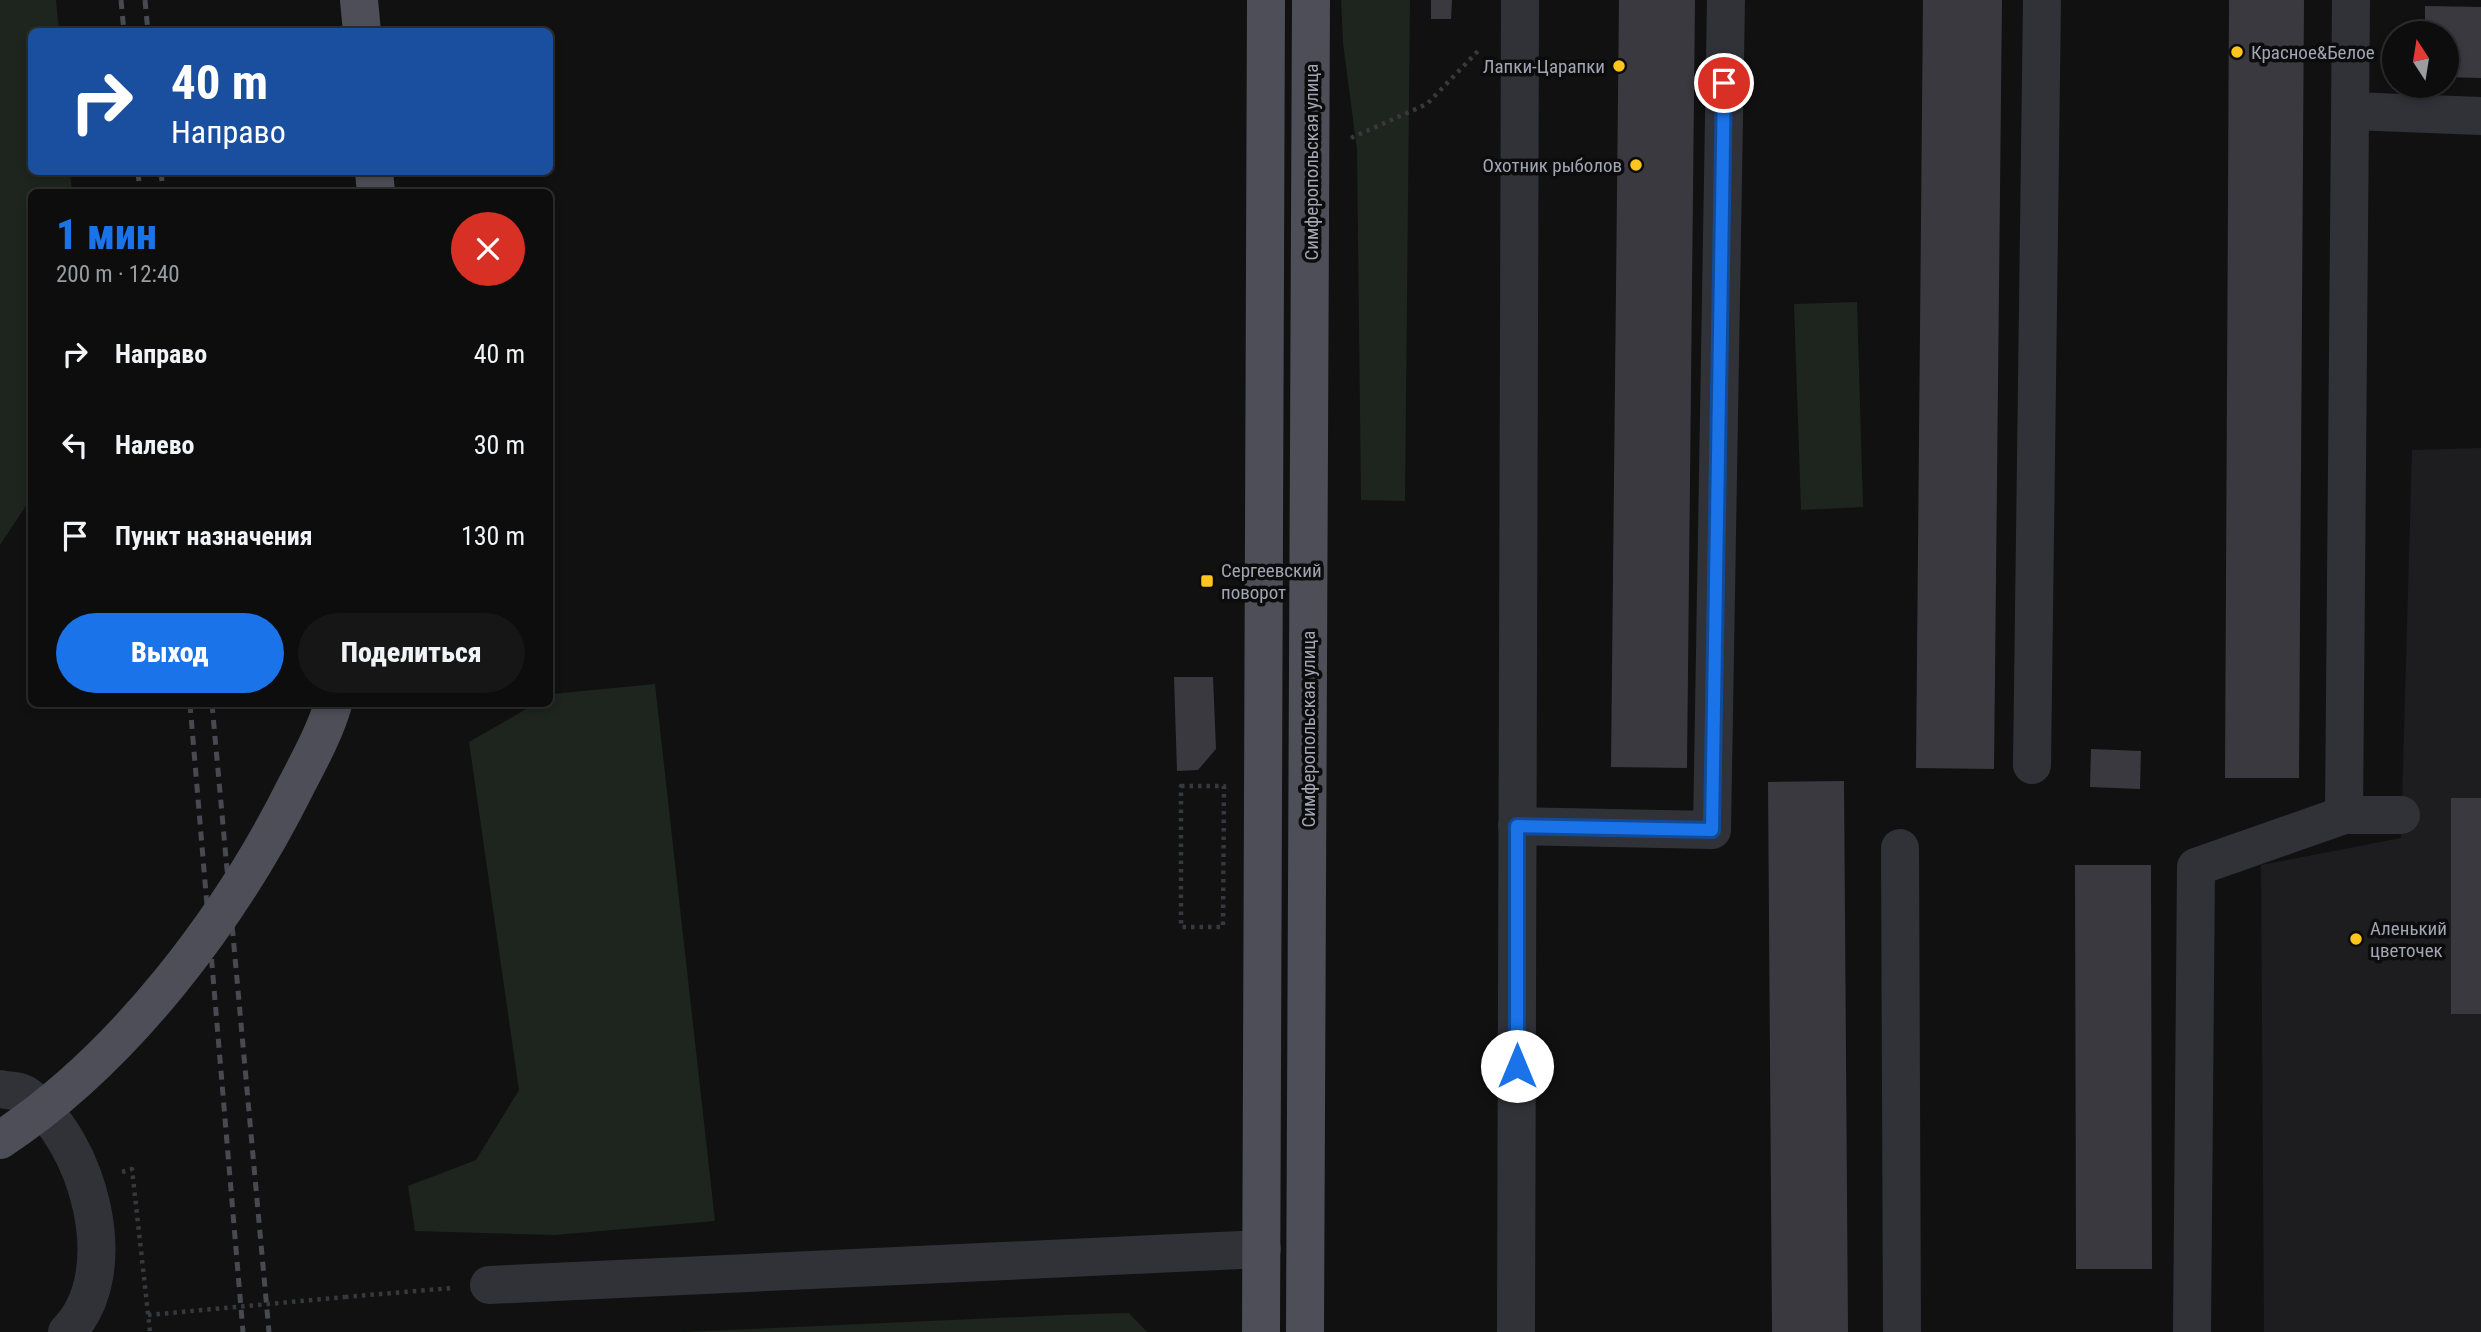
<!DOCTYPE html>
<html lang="ru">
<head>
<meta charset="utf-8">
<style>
  :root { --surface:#0d0d0e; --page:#161617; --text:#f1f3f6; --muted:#9a9c9e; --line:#2d2d2e; --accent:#1a73e8 }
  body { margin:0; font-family:"Roboto Condensed",sans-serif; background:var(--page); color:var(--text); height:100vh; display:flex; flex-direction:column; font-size:26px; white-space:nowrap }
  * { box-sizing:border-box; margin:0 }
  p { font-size:23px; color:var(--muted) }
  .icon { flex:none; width:38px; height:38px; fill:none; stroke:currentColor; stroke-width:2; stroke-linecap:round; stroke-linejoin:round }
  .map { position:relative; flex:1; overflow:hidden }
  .sheet { position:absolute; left:28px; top:189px; width:525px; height:518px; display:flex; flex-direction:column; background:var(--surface); border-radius:10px; box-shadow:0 4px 10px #0003,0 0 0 2px var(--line) }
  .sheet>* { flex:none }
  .guide { position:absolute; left:28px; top:28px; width:525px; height:147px; border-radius:10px; box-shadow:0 4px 10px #0003,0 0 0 2px var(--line); background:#1a4fa0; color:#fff; overflow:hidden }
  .needle { width:46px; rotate:348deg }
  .fabs { position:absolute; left:2382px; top:21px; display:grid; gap:14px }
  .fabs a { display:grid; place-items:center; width:77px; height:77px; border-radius:50%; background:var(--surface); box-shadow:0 4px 10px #0003,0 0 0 2px var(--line); font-size:35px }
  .pin { position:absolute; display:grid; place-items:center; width:60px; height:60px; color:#fff; margin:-30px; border:4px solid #fff; border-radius:50%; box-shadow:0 2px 7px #0007 }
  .me { position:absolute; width:77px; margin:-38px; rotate:0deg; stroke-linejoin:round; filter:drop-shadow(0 0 5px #0008) }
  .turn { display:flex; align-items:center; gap:24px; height:147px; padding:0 28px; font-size:32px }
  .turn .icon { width:91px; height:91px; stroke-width:2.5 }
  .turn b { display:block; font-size:49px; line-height:60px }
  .round { display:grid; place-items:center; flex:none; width:74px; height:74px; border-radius:37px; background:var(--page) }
  .headline { display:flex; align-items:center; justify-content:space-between; height:119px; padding:0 28px }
  h1 { font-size:42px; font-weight:800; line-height:52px; color:var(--accent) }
  .cta { display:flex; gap:14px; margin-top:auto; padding:14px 28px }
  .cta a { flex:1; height:80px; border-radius:42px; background:var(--accent); color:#fff; font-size:28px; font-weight:800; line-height:80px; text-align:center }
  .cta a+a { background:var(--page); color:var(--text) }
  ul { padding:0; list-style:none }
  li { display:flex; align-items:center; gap:21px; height:91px; padding:0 28px }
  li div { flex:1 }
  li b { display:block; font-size:26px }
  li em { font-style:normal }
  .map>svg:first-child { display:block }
  .built { fill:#1d1d1f }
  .green { fill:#1d251e }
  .building { fill:#3a393f }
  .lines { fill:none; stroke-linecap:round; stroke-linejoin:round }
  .path { stroke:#37393f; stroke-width:4.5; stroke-dasharray:3.5 5; stroke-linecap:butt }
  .minor { stroke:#313238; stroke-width:38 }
  .major { stroke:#4d4e57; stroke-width:38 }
  .rail { stroke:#484a51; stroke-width:5; stroke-dasharray:9 7; stroke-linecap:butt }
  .path-bridge { stroke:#37393f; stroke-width:4.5; stroke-dasharray:3.5 5; stroke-linecap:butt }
  .major-bridge { stroke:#4d4e57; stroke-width:38 }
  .route-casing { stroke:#114b97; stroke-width:18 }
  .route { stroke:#1a73e8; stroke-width:12 }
  .poi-dot { fill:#ffc51c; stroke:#0c0c0d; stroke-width:2.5 }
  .labels { text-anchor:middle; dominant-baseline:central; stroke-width:7; stroke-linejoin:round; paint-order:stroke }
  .poi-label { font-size:19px; fill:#a1a5b4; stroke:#0c0c0d; text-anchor:start }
  .street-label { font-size:19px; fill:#a1a5b4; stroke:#0c0c0d }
</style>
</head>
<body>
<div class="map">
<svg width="2481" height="1332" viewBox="0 0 2481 1332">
  <rect width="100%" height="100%" fill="#111112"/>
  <path class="built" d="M2481,448V798H2451V1013L2481,1014V1332H2264L2261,865L2401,838L2412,450Z"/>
  <g class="green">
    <path d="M0,0H56L59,31L32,32V172H70L72,192H32L31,498L0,545Z"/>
    <path d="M1341,0H1410L1405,501L1361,500L1357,150L1343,43Z"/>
    <path d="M1857,302L1863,507L1801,510L1794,304Z"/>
    <path d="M655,684L715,1221L555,1235L415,1231L408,1186L476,1160L519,1090L469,742L535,704H550L552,694Z"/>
    <path d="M1129,1313L1147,1332H683L1088,1314Z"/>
  </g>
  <g class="building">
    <path d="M1431,0H1452L1451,19H1431Z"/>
    <path d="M1619,0H1695L1687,768L1611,767Z"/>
    <path d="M1923,0H2002L1994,769L1916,768Z"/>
    <path d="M2229,0H2304L2299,778H2225Z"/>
    <path d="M2425,6L2481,7V78L2446,77V33H2425Z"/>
    <path d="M1174,677H1213L1216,749L1198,770L1177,771Z"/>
    <path d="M2091,749L2141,751L2140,789L2090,787Z"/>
    <path d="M1844,781L1848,1332H1772L1768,782Z"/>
    <rect x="2451" y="798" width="30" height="216"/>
    <path d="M2075,865H2151L2152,1269H2076Z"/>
  </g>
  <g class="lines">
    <g class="path">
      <path d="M1351,138L1427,104L1479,50"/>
      <path d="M1181,786H1224L1223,927H1181Z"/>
      <path d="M122,1172L132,1169L150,1332"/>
      <path d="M345,1297L452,1288"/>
    </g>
    <g class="minor">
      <path d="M2352,111L2481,116"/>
      <path d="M2032,765L2042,0"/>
      <path d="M2344,815H2401"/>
      <path d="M1517,826L1712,830L1726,0"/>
      <path d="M1900,848L1902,1332"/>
      <path d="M0,1089C8,1091 20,1090 26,1095C88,1139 126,1273 67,1332"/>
      <path d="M489,1285L1262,1249"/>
      <path d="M1516,1332L1520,0"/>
      <path d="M2192,1332L2196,867L2344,815L2351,0"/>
    </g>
    <g class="major">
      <path d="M359,0L362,32"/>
      <path d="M374,172L376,192"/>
      <path d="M1261,1332L1266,0"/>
      <path d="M1305,1332L1311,0"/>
    </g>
    <g class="rail">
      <path d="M121,0L124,32"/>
      <path d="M145,0L148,32"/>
      <path d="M138,172L140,192"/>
      <path d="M161,172L163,192"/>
      <path d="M190,704L243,1332"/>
      <path d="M212,704L269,1332"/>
    </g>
    <path class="path-bridge" d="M148,1315L345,1297"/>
    <path class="major-bridge" d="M0,1140C124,1059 231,917 296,786C310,759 325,732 333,704"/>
  </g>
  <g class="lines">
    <g class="route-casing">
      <path id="route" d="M1517,1066V826L1712,830L1724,83"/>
    </g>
    <use href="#route" class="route"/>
  </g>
  <g class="poi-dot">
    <circle cx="2237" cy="52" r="7"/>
    <circle cx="1619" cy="66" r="7"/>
    <circle cx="1636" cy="165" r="7"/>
    <rect x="1200" y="574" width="14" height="14" rx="3.5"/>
    <circle cx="2356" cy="939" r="7"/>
  </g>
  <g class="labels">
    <g class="poi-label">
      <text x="2251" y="52">Красное&amp;Белое</text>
      <text x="1605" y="66" text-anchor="end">Лапки-Царапки</text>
      <text x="1622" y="165" text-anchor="end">Охотник рыболов</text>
      <text x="1221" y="570">Сергеевский<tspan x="1221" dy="22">поворот</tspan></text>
      <text x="2370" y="928">Аленький<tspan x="2370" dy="22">цветочек</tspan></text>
    </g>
    <g class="street-label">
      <text transform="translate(1311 162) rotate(-90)">Симферопольская улица</text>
      <text transform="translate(1308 729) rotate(-90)">Симферопольская улица</text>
    </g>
  </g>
</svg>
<div class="fabs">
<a><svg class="needle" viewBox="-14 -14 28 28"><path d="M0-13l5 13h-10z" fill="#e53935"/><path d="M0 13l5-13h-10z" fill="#9a9c9e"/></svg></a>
</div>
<div class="pin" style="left:1724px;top:83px;background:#d93025"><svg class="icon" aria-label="arrive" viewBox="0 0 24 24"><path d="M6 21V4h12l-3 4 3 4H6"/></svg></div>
<svg class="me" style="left:1517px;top:1066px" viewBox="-20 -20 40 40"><circle r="19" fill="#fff"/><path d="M0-13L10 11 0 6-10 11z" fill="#1a73e8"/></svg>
<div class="guide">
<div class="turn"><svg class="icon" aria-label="right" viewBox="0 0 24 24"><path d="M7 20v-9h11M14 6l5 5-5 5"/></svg><div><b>40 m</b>Направо</div></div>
</div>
<section class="sheet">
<div class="headline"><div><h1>1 мин</h1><p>200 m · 12:40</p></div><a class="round" style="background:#d93025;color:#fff"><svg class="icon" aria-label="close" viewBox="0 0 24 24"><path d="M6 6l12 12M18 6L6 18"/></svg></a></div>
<ul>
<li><svg class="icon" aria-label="right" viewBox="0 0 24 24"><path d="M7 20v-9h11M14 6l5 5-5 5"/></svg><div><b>Направо</b></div><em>40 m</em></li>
<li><svg class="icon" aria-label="left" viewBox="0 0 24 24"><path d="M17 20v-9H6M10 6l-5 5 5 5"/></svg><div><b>Налево</b></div><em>30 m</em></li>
<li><svg class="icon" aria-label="arrive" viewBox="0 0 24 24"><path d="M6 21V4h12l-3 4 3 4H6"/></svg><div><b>Пункт назначения</b></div><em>130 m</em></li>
</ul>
<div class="cta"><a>Выход</a><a>Поделиться</a></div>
</section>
</div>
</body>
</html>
